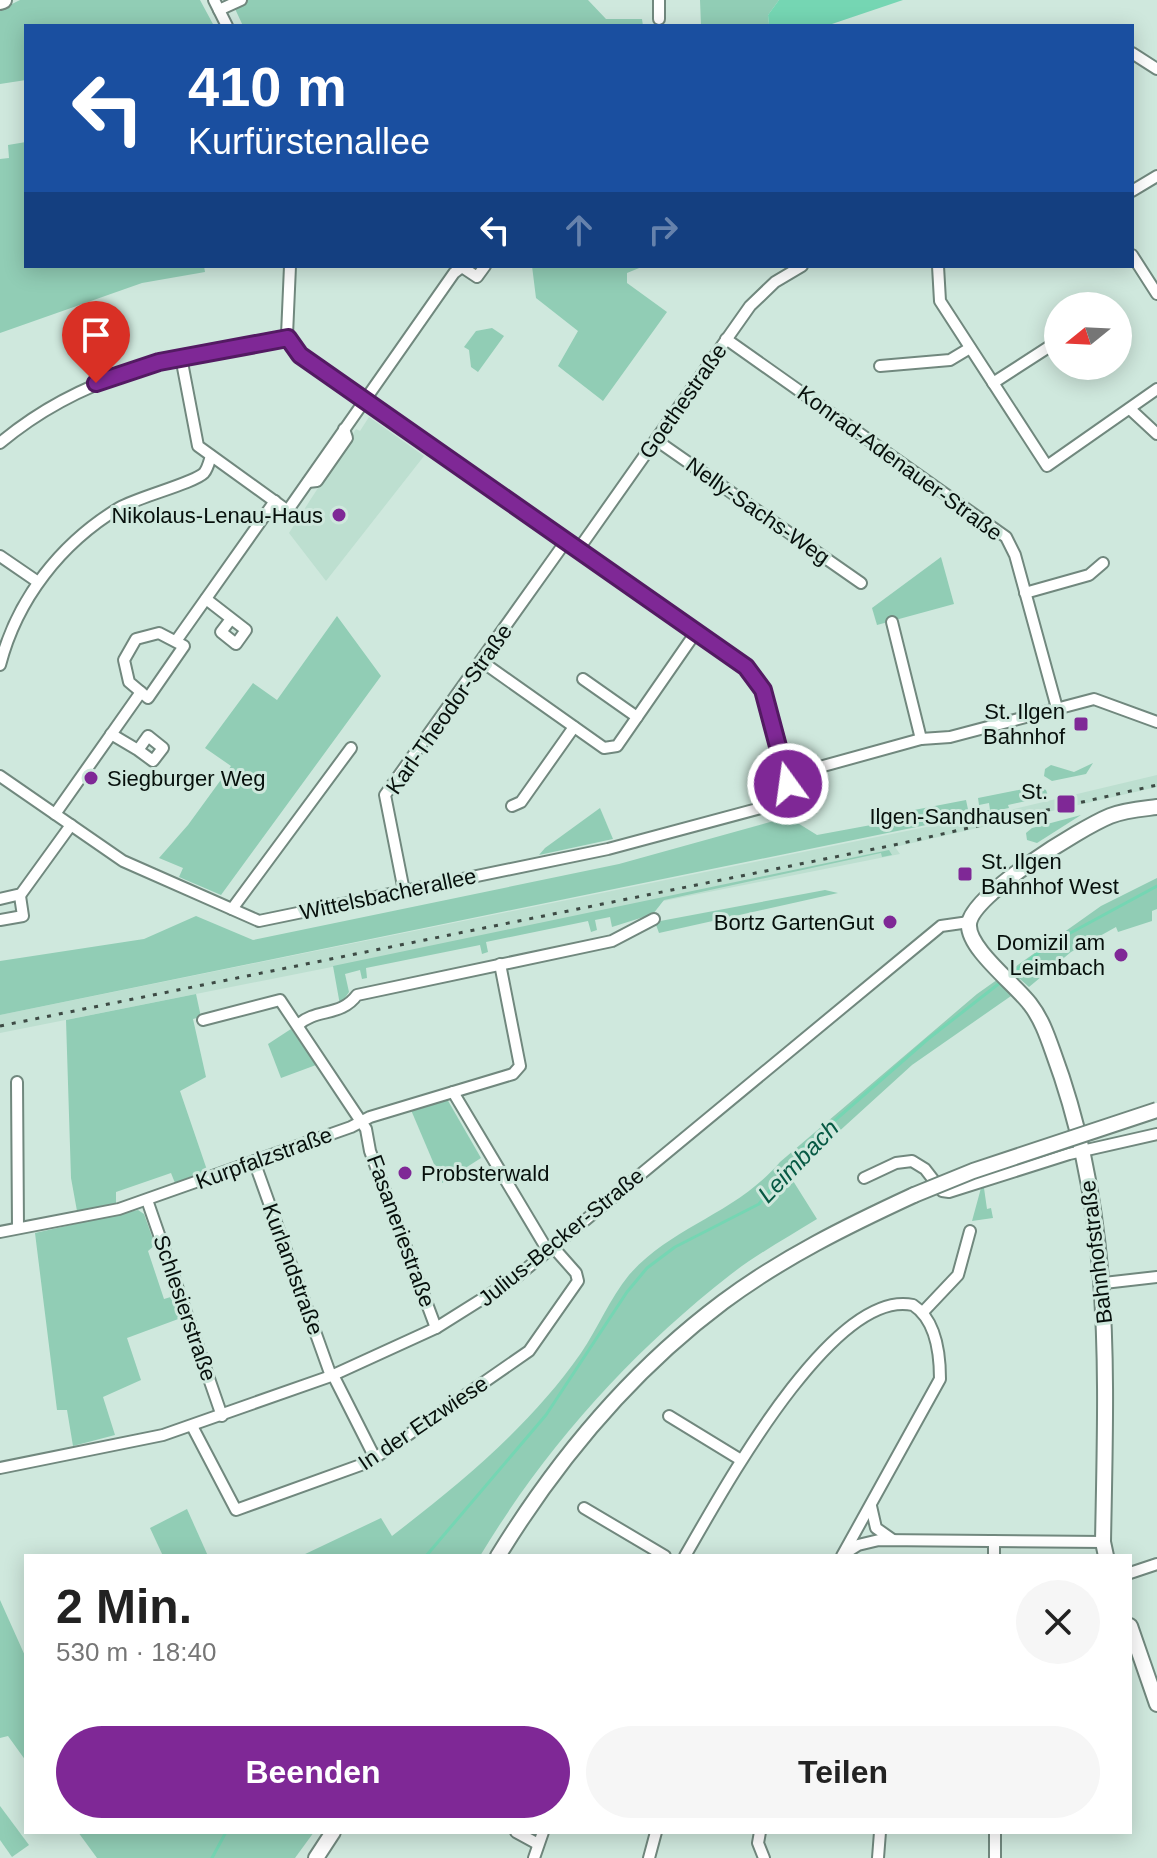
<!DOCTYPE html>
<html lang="de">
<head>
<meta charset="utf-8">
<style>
  :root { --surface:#fff; --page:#f6f6f6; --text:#222; --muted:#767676; --accent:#7f2896 }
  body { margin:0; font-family:Arial,sans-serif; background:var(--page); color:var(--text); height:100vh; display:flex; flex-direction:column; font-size:30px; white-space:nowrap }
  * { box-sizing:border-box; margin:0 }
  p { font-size:26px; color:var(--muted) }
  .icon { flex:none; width:44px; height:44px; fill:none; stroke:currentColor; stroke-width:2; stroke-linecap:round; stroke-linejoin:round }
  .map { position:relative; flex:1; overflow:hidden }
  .details { position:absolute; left:24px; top:1554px; width:1108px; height:280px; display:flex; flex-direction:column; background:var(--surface); border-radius:0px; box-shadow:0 4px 20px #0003 }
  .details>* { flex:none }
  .banner { position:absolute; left:24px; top:24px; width:1110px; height:244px; border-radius:0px; box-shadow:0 4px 20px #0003; background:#1a4fa0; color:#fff; overflow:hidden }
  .needle { width:52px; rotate:252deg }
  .fabs { position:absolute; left:1044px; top:292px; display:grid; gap:16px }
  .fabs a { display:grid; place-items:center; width:88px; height:88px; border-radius:50%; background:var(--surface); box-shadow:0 4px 20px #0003; font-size:40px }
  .pin { position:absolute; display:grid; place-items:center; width:68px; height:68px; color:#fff; margin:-82px -34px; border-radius:50% 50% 50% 0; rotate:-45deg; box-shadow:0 0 8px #0007 }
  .pin .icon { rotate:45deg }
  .me { position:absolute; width:88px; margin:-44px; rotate:346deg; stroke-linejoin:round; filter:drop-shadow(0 0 6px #0008) }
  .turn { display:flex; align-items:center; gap:28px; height:168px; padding:0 32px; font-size:36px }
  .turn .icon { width:104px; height:104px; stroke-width:2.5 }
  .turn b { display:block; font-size:56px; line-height:68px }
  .lanes { display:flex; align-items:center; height:76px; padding:0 32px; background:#0003; justify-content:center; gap:40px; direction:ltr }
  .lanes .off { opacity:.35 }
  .round { display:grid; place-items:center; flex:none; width:84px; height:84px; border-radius:42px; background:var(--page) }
  .summary { display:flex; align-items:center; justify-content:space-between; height:136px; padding:0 32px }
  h1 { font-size:48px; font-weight:800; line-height:60px }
  .button { display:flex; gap:16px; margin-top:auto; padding:16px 32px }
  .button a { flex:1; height:92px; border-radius:48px; background:var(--accent); color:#fff; font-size:32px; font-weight:800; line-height:92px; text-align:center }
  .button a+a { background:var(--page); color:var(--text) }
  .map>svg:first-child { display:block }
  .built { fill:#bddfd0 }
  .green { fill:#91cdb5 }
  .water { fill:#75d6b3 }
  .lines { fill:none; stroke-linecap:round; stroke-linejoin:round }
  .stream { stroke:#75d6b3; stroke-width:3 }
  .street-casing { stroke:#71887e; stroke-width:14 }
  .secondary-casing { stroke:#71887e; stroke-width:18 }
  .primary-casing { stroke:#71887e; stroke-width:20 }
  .street { stroke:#fff; stroke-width:10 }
  .secondary { stroke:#fff; stroke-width:14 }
  .primary { stroke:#fff; stroke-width:16 }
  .rail { stroke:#3e4b45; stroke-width:3; stroke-dasharray:4 8; stroke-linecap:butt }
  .secondary-bridge-casing { stroke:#71887e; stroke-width:18; stroke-linecap:butt }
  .secondary-bridge { stroke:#fff; stroke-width:14 }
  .route-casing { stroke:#531a62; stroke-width:20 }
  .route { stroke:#7f2896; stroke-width:14 }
  .poi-dot { fill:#7f2896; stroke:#cfe8dd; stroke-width:3 }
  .labels { text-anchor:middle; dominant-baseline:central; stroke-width:6; stroke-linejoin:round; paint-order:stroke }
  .street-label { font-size:22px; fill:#07100c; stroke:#cfe8dd }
  .poi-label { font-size:22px; fill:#07100c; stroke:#cfe8dd; text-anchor:end }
  .water-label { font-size:24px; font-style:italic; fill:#065943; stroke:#cfe8dd }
</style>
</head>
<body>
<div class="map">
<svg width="1157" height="1858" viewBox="0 0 1157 1858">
  <rect width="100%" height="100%" fill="#cfe8dd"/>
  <g class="built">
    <path d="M369,417L424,456L326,581L289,533L356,429L360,431Z"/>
    <path d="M1157,775V787L895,847L900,854L0,1033V1015L1010,810Z"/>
  </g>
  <g class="green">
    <path d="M20,0H200L214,26H26V80L0,84V10Z"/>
    <path d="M231,0H588L606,19H642L643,26H243Z"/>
    <path d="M700,0H779L768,15L769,24L773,26H701Z"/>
    <path d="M26,142V266H204L205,272L142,283L0,333V159L9,158L8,145Z"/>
    <path d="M532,266H644L627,273V283L667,312L603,401L558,366L578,331L536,298Z"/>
    <path d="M492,328L504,336L478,372L471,367L469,350L464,347L476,331Z"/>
    <path d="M941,557L954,604L877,625L872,608Z"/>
    <path d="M337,616L381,676L221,895L179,877L183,868L159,858L188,825L231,766L205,748L253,683L277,700Z"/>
    <path d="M1093,763L1086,774L1052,781L1044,776L1045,769L1051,765L1074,772Z"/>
    <path d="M1038,786L1046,790L1048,796L1008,805L1009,808L0,1015V961L144,939L196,916L253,940L619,864L788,817L817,835L898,820L909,811L966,800L969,814L990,810L989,803L979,805L978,798Z"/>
    <path d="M600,808L613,839L539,855L545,848Z"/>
    <path d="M1081,815L1037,843L1027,840L1026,833L1032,828Z"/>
    <path d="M889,850L892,855L882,857L881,853L664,900L653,914L612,927L610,917L595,920L597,930L591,932L588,921L486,942L488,952L482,954L480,945L366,968L367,978L362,979L360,970L345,974L349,992L340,1005L333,966Z"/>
    <path d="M1157,878V909L1152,911V921L1118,932L1116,927L1071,952L1029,987L1020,979L1004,988L1011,996L912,1065L790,1176L817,1219C788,1237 757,1254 730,1275C630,1353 545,1448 480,1556H301L381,1518L392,1536C462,1482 530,1426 581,1353C598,1328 610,1298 629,1275C672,1226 736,1214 780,1162L977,994L1101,906Z"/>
    <path d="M825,890L838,893L659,933L655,922Z"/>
    <path d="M196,994L201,1017L193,1019L206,1077L180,1091L207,1170L175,1183L171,1173L116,1192V1203L77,1211L71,1178L66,1020Z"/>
    <path d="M291,1029L316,1065L281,1078L268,1044Z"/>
    <path d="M447,1099L481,1158L442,1183L411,1110Z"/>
    <path d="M981,1188H984L987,1209L991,1208L993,1218L972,1221Z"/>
    <path d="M138,1210L144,1214L155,1245L148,1251L164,1299L174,1296L181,1318L127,1338L141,1380L103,1397L115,1435L73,1446L67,1410H57L35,1233Z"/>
    <path d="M187,1509L208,1556H163L150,1528Z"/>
    <path d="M0,1600L26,1658V1761L8,1736L0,1738Z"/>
    <path d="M0,1806L29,1845L12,1857L0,1840Z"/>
    <path d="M78,1832H314L295,1858H97Z"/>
  </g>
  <path class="water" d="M779,0H903L826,26H773L769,24L768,15Z"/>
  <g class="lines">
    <g class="stream">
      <path d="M1010,975L1050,944L1157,886"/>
      <path d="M426,1556L546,1415L627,1292L647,1268L675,1247L759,1204L802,1149L928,1039L1001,982"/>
      <path d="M212,1858L226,1832"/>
    </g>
    <g class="street-casing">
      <g id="street">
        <path d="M214,0L227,26"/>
        <path d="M659,0V19"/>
        <path d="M219,10L241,0"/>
        <path d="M1132,53L1157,69"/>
        <path d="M1132,191L1157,176"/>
        <path d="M1132,255L1157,294"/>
        <path d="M938,266L940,301L1047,466L1157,389"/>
        <path d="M462,267L477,277L485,266"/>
        <path d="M726,339L1006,537L1015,555L1057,708"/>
        <path d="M181,357L198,446L295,516"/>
        <path d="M880,366L950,360L970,348"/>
        <path d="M993,383L1058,341"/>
        <path d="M1130,409L1157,434"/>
        <path d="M656,440L861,583"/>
        <path d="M0,443C87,370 179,357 288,338"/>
        <path d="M308,482L317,481L347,438L344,429"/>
        <path d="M288,510L454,273L463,266"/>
        <path d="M578,550L750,306L775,282L802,266"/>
        <path d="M0,556L38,582"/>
        <path d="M1025,593L1089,575L1103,563"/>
        <path d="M206,599L246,630L236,644L221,632L231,619"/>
        <path d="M892,622L921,739"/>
        <path d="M159,633L184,646L148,698L129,682L124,660L136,639Z"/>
        <path d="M176,641L275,501"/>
        <path d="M481,661L604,748L617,746L696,632"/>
        <path d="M0,665C17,599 61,543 119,508C138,497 194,483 204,473C208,468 209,462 211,456"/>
        <path d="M583,679L637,717"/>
        <path d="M111,734L138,750L148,736L163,748L153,761L138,750"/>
        <path d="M0,776L123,861L259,921L608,849L772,805L785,796C794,778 766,688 751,672L296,352L287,335L290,266"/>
        <path d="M787,776L921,739L950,737L1094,699L1157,722"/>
        <path d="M512,806L521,802L574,727"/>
        <path d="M55,814L141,692"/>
        <path d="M404,891L385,795L566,541"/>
        <path d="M0,899L21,894L71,825"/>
        <path d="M232,909L351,748"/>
        <path d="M0,920L23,916L20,896"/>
        <path d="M203,1020L280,1000L366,1129L370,1151L436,1328"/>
        <path d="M298,1025C316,1008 341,1017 357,995L612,941L654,919"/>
        <path d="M17,1082L18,1228"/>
        <path d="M453,1092L548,1251"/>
        <path d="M254,1161L331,1376"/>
        <path d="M864,1178L896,1163L912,1161L925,1169L942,1191L949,1192L1069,1154L1157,1134"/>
        <path d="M147,1200L222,1416"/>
        <path d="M0,1232L119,1209L351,1127L370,1117L513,1074L520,1066L500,964"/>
        <path d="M1104,1283L1157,1277"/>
        <path d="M923,1312L958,1275L970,1231"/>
        <path d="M333,1375L375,1458"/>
        <path d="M669,1416L741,1460"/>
        <path d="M192,1426L236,1510L369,1462L529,1351L578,1281L576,1273L553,1247"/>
        <path d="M0,1468L163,1435L331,1376L436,1328L514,1279L941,926L969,922"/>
        <path d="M871,1506L876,1528L893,1540"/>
        <path d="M584,1508L665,1556"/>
        <path d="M994,1541V1556"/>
        <path d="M847,1552L858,1545L879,1540L1103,1542"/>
        <path d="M685,1556C720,1496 832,1287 913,1305C936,1320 940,1352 940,1379L842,1556"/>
        <path d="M1130,1573L1157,1564"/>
        <path d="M516,1832L538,1844"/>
        <path d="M760,1832L758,1843L764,1858"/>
        <path d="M995,1832V1858"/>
        <path d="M534,1858L543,1832"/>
        <path d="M649,1858L656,1832"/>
        <path d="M878,1858L880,1832"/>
      </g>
    </g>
    <g class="secondary-casing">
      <g id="secondary">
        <path d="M498,1556C557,1460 632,1370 723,1302C782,1258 847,1226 914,1195"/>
        <path d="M1106,1556L1103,1542C1106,1371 1114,1216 1053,1052C1047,1035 1041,1018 1030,1004C1015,984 967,948 969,924C971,895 1081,828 1110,816C1125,810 1141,809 1157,807"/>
        <path d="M1130,1626L1157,1704"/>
        <path d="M316,1858L333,1832"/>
      </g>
    </g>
    <g class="primary-casing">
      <path id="primary" d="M0,1L3,0"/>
    </g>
    <use href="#street" class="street"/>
    <use href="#secondary" class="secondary"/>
    <use href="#primary" class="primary"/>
    <path class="rail" d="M0,1026L894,845L1157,785"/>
    <g class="secondary-bridge-casing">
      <path id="secondary-bridge" d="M914,1195L973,1171L1157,1110"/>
    </g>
    <use href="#secondary-bridge" class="secondary-bridge"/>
  </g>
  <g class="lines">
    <g class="route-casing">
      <path id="route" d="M96,383L159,362L288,338L300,355L746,667L763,690L788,784"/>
    </g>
    <use href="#route" class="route"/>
  </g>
  <g class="poi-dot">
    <circle cx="339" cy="515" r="8"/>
    <rect x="1073" y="716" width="16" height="16" rx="4"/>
    <circle cx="91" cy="778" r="8"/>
    <rect x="1056" y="794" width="20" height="20" rx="4"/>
    <rect x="957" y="866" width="16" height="16" rx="4"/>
    <circle cx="890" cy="922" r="8"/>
    <circle cx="1121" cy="955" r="8"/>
    <circle cx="405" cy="1173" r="8"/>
  </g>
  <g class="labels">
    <g class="street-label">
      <text transform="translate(683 401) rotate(-55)">Goethestraße</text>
      <text transform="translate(900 463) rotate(36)">Konrad-Adenauer-Straße</text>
      <text transform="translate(758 511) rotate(35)">Nelly-Sachs-Weg</text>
      <text transform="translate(449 709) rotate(-55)">Karl-Theodor-Straße</text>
      <text transform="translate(388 894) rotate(-12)">Wittelsbacherallee</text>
      <text transform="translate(264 1158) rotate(-20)">Kurpfalzstraße</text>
      <text transform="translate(401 1231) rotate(70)">Fasaneriestraße</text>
      <text transform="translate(561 1237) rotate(-39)">Julius-Becker-Straße</text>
      <text transform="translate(1096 1252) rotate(-97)">Bahnhofstraße</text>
      <text transform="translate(293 1269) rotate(70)">Kurlandstraße</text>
      <text transform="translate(185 1308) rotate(71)">Schlesierstraße</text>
      <text transform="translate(423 1423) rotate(-34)">In der Etzwiese</text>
    </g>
    <g class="poi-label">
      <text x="323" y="515">Nikolaus-Lenau-Haus</text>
      <text x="1065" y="711">St. Ilgen<tspan x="1065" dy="25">Bahnhof</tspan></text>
      <text x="107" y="778" text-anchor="start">Siegburger Weg</text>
      <text x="1048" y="791">St.<tspan x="1048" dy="25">Ilgen-Sandhausen</tspan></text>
      <text x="981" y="861" text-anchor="start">St. Ilgen<tspan x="981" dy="25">Bahnhof West</tspan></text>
      <text x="874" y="922">Bortz GartenGut</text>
      <text x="1105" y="942">Domizil am<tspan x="1105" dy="25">Leimbach</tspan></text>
      <text x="421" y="1173" text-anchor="start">Probsterwald</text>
    </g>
    <g class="water-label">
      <text transform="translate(798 1161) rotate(-46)">Leimbach</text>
    </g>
  </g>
</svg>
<div class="fabs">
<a><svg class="needle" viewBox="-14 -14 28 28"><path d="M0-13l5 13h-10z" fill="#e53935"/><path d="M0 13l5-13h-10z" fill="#767676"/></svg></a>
</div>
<div class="pin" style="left:96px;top:383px;background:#d93025"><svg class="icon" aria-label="arrive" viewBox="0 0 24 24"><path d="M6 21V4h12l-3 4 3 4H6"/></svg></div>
<svg class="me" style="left:788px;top:784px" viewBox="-20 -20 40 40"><circle r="17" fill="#7f2896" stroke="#fff" stroke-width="3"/><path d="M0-11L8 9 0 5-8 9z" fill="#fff"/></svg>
<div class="banner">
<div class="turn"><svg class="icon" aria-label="left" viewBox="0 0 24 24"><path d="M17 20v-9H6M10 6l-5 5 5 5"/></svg><div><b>410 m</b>Kurfürstenallee</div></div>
<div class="lanes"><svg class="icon" aria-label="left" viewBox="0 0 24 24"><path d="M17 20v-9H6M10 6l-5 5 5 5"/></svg><svg class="icon off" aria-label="ahead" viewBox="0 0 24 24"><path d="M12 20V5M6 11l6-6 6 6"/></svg><svg class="icon off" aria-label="right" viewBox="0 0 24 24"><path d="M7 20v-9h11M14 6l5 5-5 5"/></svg></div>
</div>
<section class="details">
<div class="summary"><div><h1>2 Min.</h1><p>530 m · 18:40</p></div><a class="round"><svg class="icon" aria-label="close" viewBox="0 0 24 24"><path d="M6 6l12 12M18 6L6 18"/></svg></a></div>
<div class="button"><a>Beenden</a><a>Teilen</a></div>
</section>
</div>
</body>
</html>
